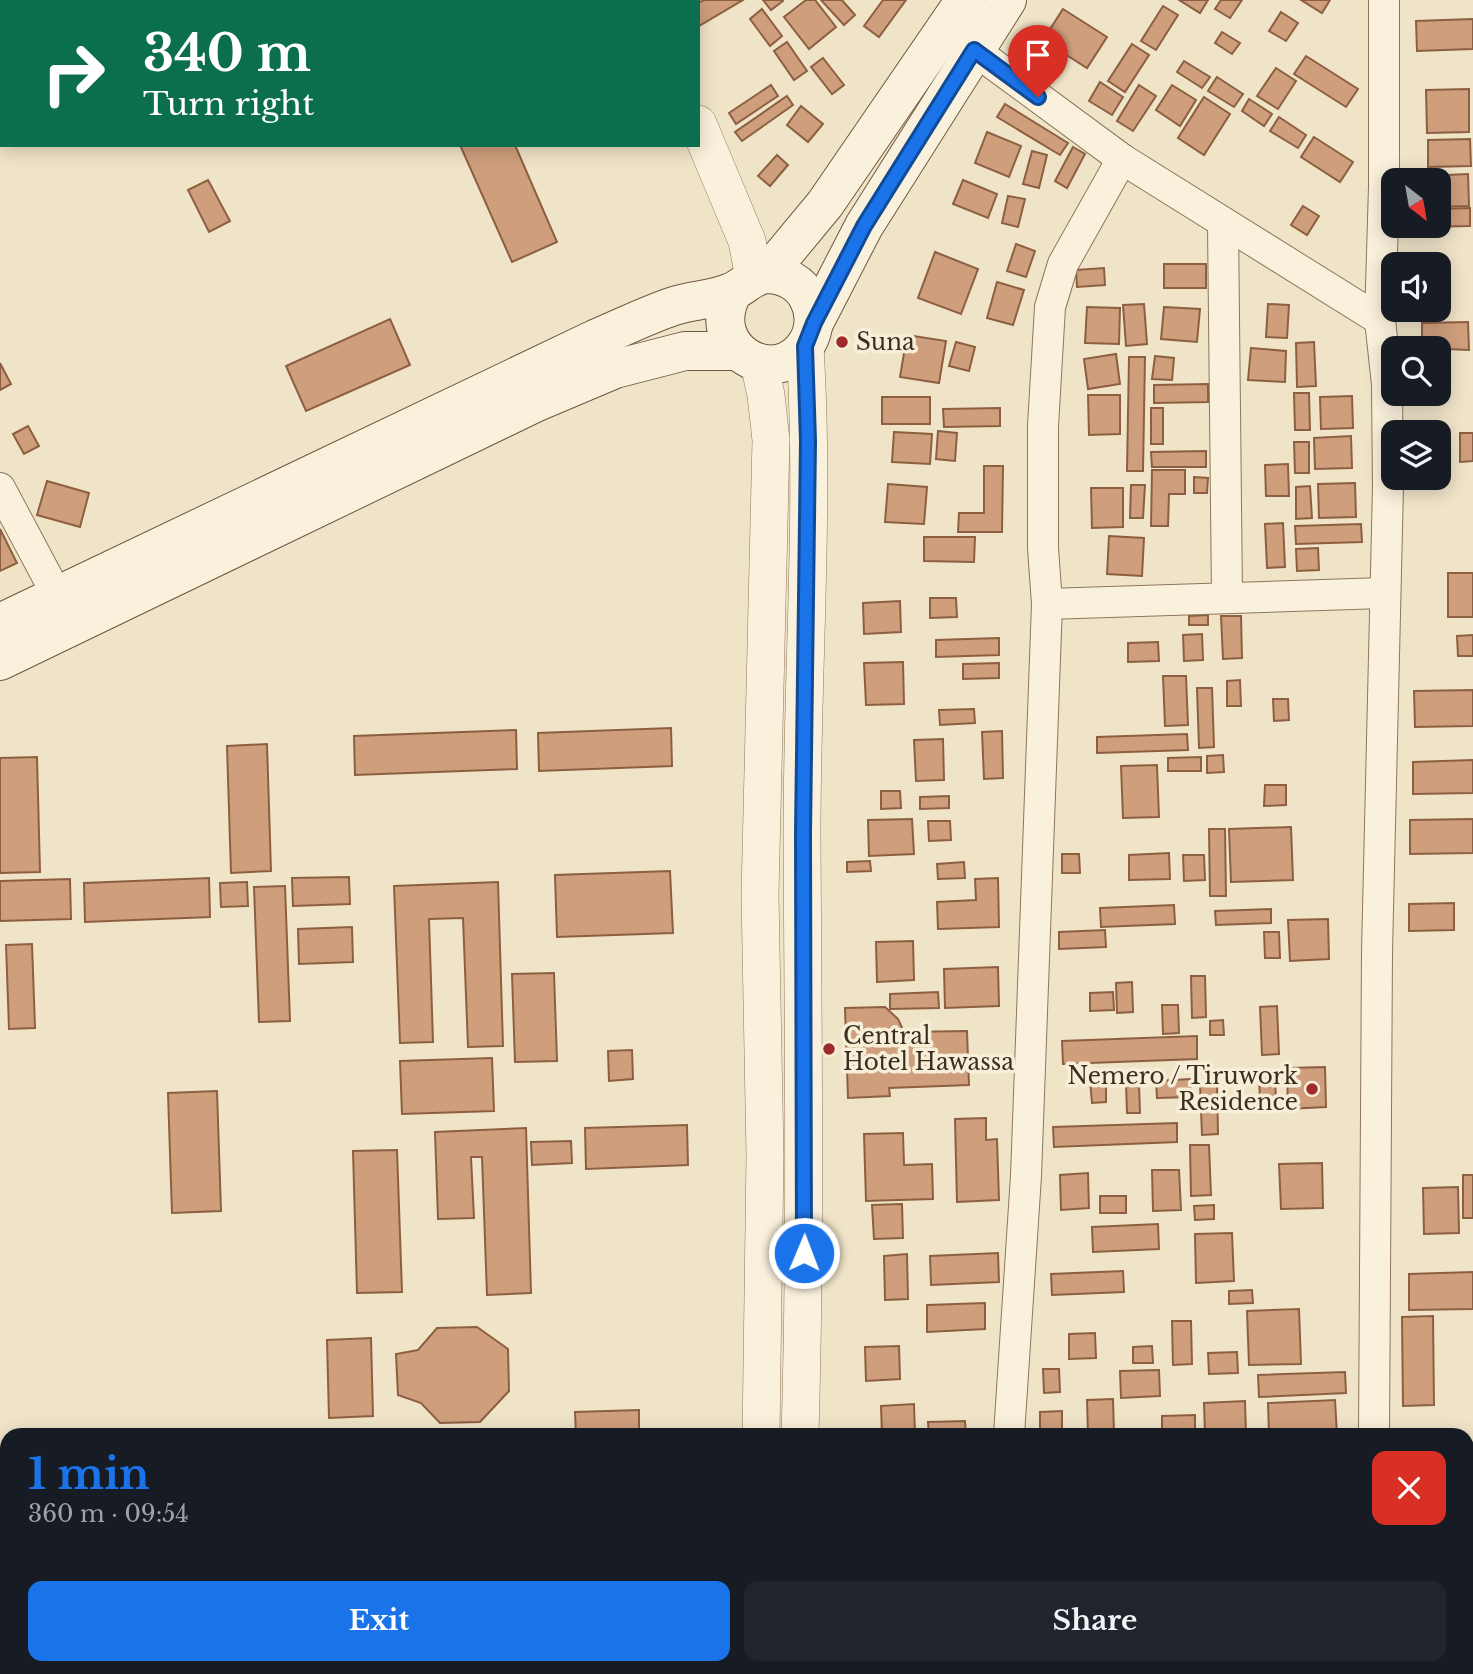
<!DOCTYPE html>
<html lang="en">
<head>
<meta charset="utf-8">
<style>
  :root { --surface:#171b24; --page:#20242c; --text:#f1f3f6; --muted:#9ea1a6; --accent:#1a73e8 }
  body { margin:0; font-family:"Libre Baskerville",serif; background:var(--page); color:var(--text); height:100vh; display:flex; flex-direction:column; font-size:26px; white-space:nowrap }
  * { box-sizing:border-box; margin:0 }
  p { font-size:23px; color:var(--muted) }
  .icon { flex:none; width:38px; height:38px; fill:none; stroke:currentColor; stroke-width:2; stroke-linecap:round; stroke-linejoin:round }
  .map { position:relative; flex:1; overflow:hidden }
  .sheet { position:absolute; left:0px; top:1428px; width:1474px; height:247px; display:flex; flex-direction:column; background:var(--surface); border-radius:21px 21px 0 0; box-shadow:0 4px 18px #0003 }
  .sheet>* { flex:none }
  .hud { position:absolute; left:0px; top:0px; width:700px; height:147px; box-shadow:0 4px 18px #0003; background:#0b6e4f; color:#fff; overflow:hidden }
  .needle { width:46px; rotate:149deg }
  .controls { position:absolute; left:1381px; top:168px; display:grid; gap:14px }
  .controls a { display:grid; place-items:center; width:70px; height:70px; border-radius:14px; background:var(--surface); box-shadow:0 4px 18px #0003; font-size:35px }
  .pin { position:absolute; display:grid; place-items:center; width:60px; height:60px; color:#fff; margin:-72px -30px; border-radius:50% 50% 50% 0; rotate:-45deg; box-shadow:0 0 7px #0007 }
  .pin .icon { rotate:45deg }
  .me { position:absolute; width:77px; margin:-38px; rotate:1deg; stroke-linejoin:round; filter:drop-shadow(0 0 5px #0008) }
  .turn { display:flex; align-items:center; gap:24px; height:147px; padding:0 28px; font-size:32px }
  .turn .icon { width:91px; height:91px; stroke-width:2.5 }
  .turn b { display:block; font-size:49px; line-height:60px }
  .round { display:grid; place-items:center; flex:none; width:74px; height:74px; border-radius:14px; background:var(--page) }
  .summary { display:flex; align-items:center; justify-content:space-between; height:119px; padding:0 28px }
  h1 { font-size:42px; font-weight:700; line-height:52px; color:var(--accent) }
  .action { display:flex; gap:14px; margin-top:auto; padding:14px 28px }
  .action a { flex:1; height:80px; border-radius:14px; background:var(--accent); color:#fff; font-size:28px; font-weight:700; line-height:80px; text-align:center }
  .action a+a { background:var(--page); color:var(--text) }
  .map>svg:first-child { display:block }
  .building { fill:#cf9f7d; stroke:#8d5f41; stroke-width:2 }
  .lines { fill:none; stroke-linecap:round; stroke-linejoin:round }
  .minor-casing { stroke:#8d765c; stroke-width:32 }
  .tertiary-casing { stroke:#8d765c; stroke-width:38 }
  .secondary-casing { stroke:#6f573f; stroke-width:40 }
  .minor { stroke:#faf1dc; stroke-width:30 }
  .tertiary { stroke:#faf1dc; stroke-width:37 }
  .secondary { stroke:#faf1dc; stroke-width:38 }
  .route-casing { stroke:#114b97; stroke-width:18 }
  .route { stroke:#1a73e8; stroke-width:12 }
  .poi-dot { fill:#9e2a2b; stroke:#f7eed8; stroke-width:2.5 }
  .labels { text-anchor:middle; dominant-baseline:central; stroke-width:7; stroke-linejoin:round; paint-order:stroke }
  .poi-label { font-size:23px; fill:#3d2e20; stroke:#f7eed8; text-anchor:start }
</style>
</head>
<body>
<div class="map">
<svg width="1473" height="1674" viewBox="0 0 1473 1674">
  <rect width="100%" height="100%" fill="#f0e4c8"/>
  <g class="building">
    <path d="M0,0L20,2H2L0,20Z"/>
    <path d="M523,0H560L561,2H519Z"/>
    <path d="M704,0H743L699,26L698,3Z"/>
    <path d="M763,0H782L783,1L771,10Z"/>
    <path d="M806,0H815L836,27L809,49L784,17Z"/>
    <path d="M821,0H842L855,15L844,25Z"/>
    <path d="M883,0H906L879,37L864,26Z"/>
    <path d="M1179,0H1208L1200,13Z"/>
    <path d="M1221,0H1242L1230,18L1215,9Z"/>
    <path d="M1301,0H1330L1322,13Z"/>
    <path d="M1163,6L1178,15L1156,50L1141,41Z"/>
    <path d="M762,9L782,36L770,46L750,19Z"/>
    <path d="M1063,9L1107,37L1087,68L1043,40Z"/>
    <path d="M1281,12L1298,23L1286,41L1269,31Z"/>
    <path d="M1473,19V49L1417,51L1416,21Z"/>
    <path d="M1222,32L1240,43L1232,54L1215,43Z"/>
    <path d="M787,42L807,71L794,80L774,51Z"/>
    <path d="M1132,44L1149,55L1125,92L1108,81Z"/>
    <path d="M1306,56L1358,89L1346,107L1294,74Z"/>
    <path d="M823,58L844,85L832,94L811,67Z"/>
    <path d="M1184,61L1210,77L1202,88L1177,72Z"/>
    <path d="M1276,68L1296,81L1278,109L1257,96Z"/>
    <path d="M1217,77L1243,94L1234,107L1208,91Z"/>
    <path d="M1100,82L1123,97L1112,115L1089,101Z"/>
    <path d="M771,85L778,96L736,124L729,113Z"/>
    <path d="M1139,85L1156,96L1133,131L1117,121Z"/>
    <path d="M1172,85L1196,100L1180,126L1156,110Z"/>
    <path d="M1469,89V132L1427,133L1426,90Z"/>
    <path d="M787,96L793,105L742,141L735,132Z"/>
    <path d="M1204,97L1230,114L1204,155L1178,138Z"/>
    <path d="M1249,99L1272,114L1264,126L1242,111Z"/>
    <path d="M1005,104L1068,143L1060,155L997,117Z"/>
    <path d="M801,106L823,124L808,142L787,125Z"/>
    <path d="M1279,117L1306,135L1298,148L1270,131Z"/>
    <path d="M987,132L1021,146L1009,177L975,163Z"/>
    <path d="M1314,137L1353,162L1340,182L1301,157Z"/>
    <path d="M1470,139L1471,166L1428,167V140Z"/>
    <path d="M460,145H515L557,242L512,262Z"/>
    <path d="M1073,147L1085,154L1067,188L1055,181Z"/>
    <path d="M1032,151L1047,155L1039,188L1023,184Z"/>
    <path d="M777,155L788,165L770,186L758,176Z"/>
    <path d="M1468,174L1469,206L1438,207V180H1425V176Z"/>
    <path d="M208,180L230,221L209,232L188,190Z"/>
    <path d="M963,180L997,194L988,218L953,204Z"/>
    <path d="M1008,196L1025,199L1018,227L1002,223Z"/>
    <path d="M1303,206L1319,216L1307,235L1291,225Z"/>
    <path d="M1470,208V226L1418,227L1438,226V209Z"/>
    <path d="M1016,244L1035,251L1026,277L1007,271Z"/>
    <path d="M935,252L978,269L961,314L918,298Z"/>
    <rect x="1164" y="264" width="42" height="24"/>
    <path d="M1104,268L1105,285L1077,287L1076,270Z"/>
    <path d="M997,282L1024,290L1013,325L987,318Z"/>
    <path d="M1144,304L1147,344L1126,346L1123,305Z"/>
    <path d="M1268,304L1289,305L1287,338L1266,337Z"/>
    <path d="M1087,307L1120,308L1119,344L1085,343Z"/>
    <path d="M1164,307L1200,309L1197,342L1161,339Z"/>
    <path d="M390,319L410,365L306,411L286,366Z"/>
    <path d="M1468,322L1469,350L1422,348V323Z"/>
    <path d="M907,335L946,341L939,383L900,377Z"/>
    <path d="M956,342L975,347L969,371L949,366Z"/>
    <path d="M1314,342L1316,386L1297,387L1296,343Z"/>
    <path d="M1251,348L1286,351L1285,382L1248,380Z"/>
    <path d="M1116,354L1120,384L1088,389L1084,359Z"/>
    <path d="M1155,356L1174,358L1172,380L1152,379Z"/>
    <path d="M1129,357H1145L1143,471H1127Z"/>
    <path d="M0,363L11,384L0,390Z"/>
    <path d="M1208,384V402L1154,403V385Z"/>
    <path d="M1294,393H1309L1310,430H1295Z"/>
    <path d="M1088,395H1120V434L1089,435Z"/>
    <path d="M1352,396L1353,428L1321,429L1320,397Z"/>
    <rect x="882" y="397" width="48" height="27"/>
    <path d="M1000,408V426L944,427L943,409Z"/>
    <rect x="1151" y="408" width="12" height="36"/>
    <path d="M28,426L39,446L24,454L13,434Z"/>
    <path d="M938,431L957,433L955,461L936,459Z"/>
    <path d="M894,432L932,434L930,464L892,462Z"/>
    <path d="M1460,433H1473V461L1460,462Z"/>
    <path d="M1351,436L1352,468L1315,469L1314,438Z"/>
    <path d="M1294,442H1309V473H1295Z"/>
    <path d="M1206,451V467H1152L1151,452Z"/>
    <path d="M1288,464L1289,496H1266L1265,465Z"/>
    <path d="M984,466H1003L1002,532H958L959,513H984Z"/>
    <path d="M1152,470H1185V494H1169L1168,526H1151Z"/>
    <path d="M1194,477L1208,478L1207,493H1194Z"/>
    <path d="M47,481L89,493L80,527L37,515Z"/>
    <path d="M1355,483L1356,517L1319,518L1318,484Z"/>
    <path d="M888,484L927,487L924,524L885,522Z"/>
    <path d="M1131,485H1145L1143,518H1130Z"/>
    <path d="M1310,486L1312,518L1296,519V487Z"/>
    <path d="M1091,488H1123V527L1092,528Z"/>
    <path d="M1283,523L1285,567L1267,568L1265,524Z"/>
    <path d="M1361,524L1362,542L1296,544L1295,526Z"/>
    <path d="M0,529L17,563L0,571Z"/>
    <path d="M1109,536L1144,538L1142,576L1107,574Z"/>
    <path d="M924,537H975L974,562L924,561Z"/>
    <path d="M1318,548L1319,570L1297,571L1296,549Z"/>
    <rect x="1448" y="573" width="25" height="44"/>
    <path d="M930,598H956L957,617L930,618Z"/>
    <path d="M900,601L901,632L864,634L863,603Z"/>
    <path d="M1208,615V625H1189V616Z"/>
    <path d="M1221,616H1241L1242,658L1223,659Z"/>
    <path d="M1202,634L1203,660L1184,661L1183,635Z"/>
    <path d="M1473,635V656H1458L1457,636Z"/>
    <path d="M999,638V655L936,657V640Z"/>
    <path d="M1158,642L1159,661L1128,662V643Z"/>
    <path d="M903,662L904,704L866,705L864,663Z"/>
    <path d="M999,663V678L963,679V664Z"/>
    <path d="M1163,676H1186L1188,725L1165,726Z"/>
    <path d="M1240,680L1241,706H1227V681Z"/>
    <path d="M1197,688H1212L1214,747L1199,748Z"/>
    <path d="M1473,690V726L1415,727L1414,691Z"/>
    <path d="M1273,699H1288L1289,720L1274,721Z"/>
    <path d="M974,709L975,723L940,725L939,710Z"/>
    <path d="M671,728L672,766L539,771L538,733Z"/>
    <path d="M516,730L517,769L355,775L354,736Z"/>
    <path d="M1002,731L1003,778L984,779L982,732Z"/>
    <path d="M1187,734L1188,750L1097,753V737Z"/>
    <path d="M943,739L944,780L916,781L914,740Z"/>
    <path d="M267,744L271,871L231,873L227,746Z"/>
    <path d="M1223,755L1224,772L1207,773V756Z"/>
    <path d="M37,757L40,872L0,873V758Z"/>
    <path d="M1201,757V771H1168V758Z"/>
    <path d="M1473,760V793L1413,794V762Z"/>
    <path d="M1157,765L1159,817L1123,818L1121,766Z"/>
    <path d="M1265,785H1286V805L1264,806Z"/>
    <path d="M881,791H900L901,808L881,809Z"/>
    <path d="M949,796V808L920,809V797Z"/>
    <path d="M912,819L914,854L869,856L868,820Z"/>
    <path d="M1473,819V853L1410,854V820Z"/>
    <path d="M928,821H950L951,840L929,841Z"/>
    <path d="M1291,827L1293,880L1231,882L1229,829Z"/>
    <path d="M1209,829H1225L1226,896H1210Z"/>
    <path d="M1169,853L1170,879L1129,880V855Z"/>
    <path d="M1062,854H1079L1080,873H1062Z"/>
    <path d="M1183,855H1204L1205,880L1184,881Z"/>
    <path d="M870,861L871,871L847,872V862Z"/>
    <path d="M964,862L965,878L938,879L937,864Z"/>
    <path d="M670,871L673,933L557,937L555,875Z"/>
    <path d="M349,877L350,904L293,906L292,878Z"/>
    <path d="M209,878L210,917L85,922L84,883Z"/>
    <path d="M998,878L999,927L938,929L937,902L976,900L975,879Z"/>
    <path d="M70,879L71,919L0,921V881Z"/>
    <path d="M247,882L248,906L221,907L220,883Z"/>
    <path d="M498,882L503,1046L468,1047L463,918L429,919L433,1042L400,1043L394,886Z"/>
    <path d="M285,886L290,1021L259,1022L254,887Z"/>
    <path d="M1454,903V930L1409,931V904Z"/>
    <path d="M1174,905L1175,924L1101,927L1100,908Z"/>
    <path d="M1271,909V923L1216,925L1215,911Z"/>
    <path d="M1328,919L1329,959L1290,961L1288,920Z"/>
    <path d="M352,927L353,962L299,964L298,929Z"/>
    <path d="M1105,930L1106,947L1059,949V932Z"/>
    <path d="M1264,932H1279L1280,958H1265Z"/>
    <path d="M913,941L914,980L877,982L876,942Z"/>
    <path d="M32,944L35,1028L9,1029L6,945Z"/>
    <path d="M998,967L999,1006L945,1008L944,969Z"/>
    <path d="M554,973L557,1061L515,1062L512,974Z"/>
    <path d="M1191,976H1205L1206,1017L1192,1018Z"/>
    <path d="M1132,982L1133,1012L1117,1013L1116,983Z"/>
    <path d="M938,992L939,1008L890,1009V994Z"/>
    <path d="M1113,992L1114,1010L1090,1011V993Z"/>
    <path d="M1162,1005H1178L1179,1033L1163,1034Z"/>
    <path d="M1277,1006L1279,1054L1262,1055L1260,1007Z"/>
    <path d="M885,1007L898,1019L904,1032L967,1031L969,1085L889,1088L890,1096L848,1098L845,1008Z"/>
    <path d="M1223,1020L1224,1035H1210V1021Z"/>
    <path d="M1197,1036V1059L1063,1064L1062,1041Z"/>
    <path d="M632,1050L633,1079L609,1081L608,1051Z"/>
    <path d="M492,1058L494,1111L402,1114L400,1061Z"/>
    <path d="M1325,1067L1326,1107L1288,1109L1287,1068Z"/>
    <path d="M1259,1073H1275L1276,1103L1260,1104Z"/>
    <path d="M1106,1079V1102L1092,1103L1090,1080Z"/>
    <path d="M1190,1079L1191,1097L1157,1098L1156,1081Z"/>
    <path d="M1126,1084H1139L1140,1113H1127Z"/>
    <path d="M1200,1084H1217L1218,1134L1202,1135Z"/>
    <path d="M217,1091L221,1211L172,1213L168,1093Z"/>
    <path d="M986,1118V1140L997,1139L999,1200L957,1202L955,1119Z"/>
    <path d="M1177,1123V1142L1054,1147L1053,1127Z"/>
    <path d="M687,1125L688,1165L586,1169L585,1128Z"/>
    <path d="M526,1128L531,1293L487,1295L482,1157H471L474,1218L438,1219L435,1132Z"/>
    <path d="M903,1133L904,1165L932,1164L933,1199L866,1201L864,1134Z"/>
    <path d="M571,1141L572,1163L532,1165L531,1142Z"/>
    <path d="M1190,1145H1209L1211,1195L1191,1196Z"/>
    <path d="M397,1150L402,1292L357,1293L353,1151Z"/>
    <path d="M1322,1163L1323,1208L1281,1209L1279,1164Z"/>
    <path d="M1152,1170H1179L1181,1210L1153,1211Z"/>
    <path d="M1088,1173L1089,1208L1061,1210L1060,1175Z"/>
    <rect x="1463" y="1175" width="10" height="43"/>
    <path d="M1458,1187L1459,1233L1424,1234L1423,1188Z"/>
    <rect x="1100" y="1196" width="26" height="17"/>
    <path d="M902,1204L903,1238L874,1239L872,1205Z"/>
    <path d="M1214,1205V1219L1195,1220L1194,1206Z"/>
    <path d="M1158,1224L1159,1249L1093,1252L1092,1227Z"/>
    <path d="M1232,1233L1234,1281L1196,1283L1195,1234Z"/>
    <path d="M998,1253L999,1282L931,1285L930,1256Z"/>
    <path d="M907,1254L908,1299L885,1300L884,1256Z"/>
    <path d="M1123,1271L1124,1292L1052,1295L1051,1274Z"/>
    <path d="M1473,1272V1309L1409,1310V1274Z"/>
    <path d="M1252,1290L1253,1303L1229,1304V1291Z"/>
    <path d="M985,1303V1329L927,1332V1305Z"/>
    <path d="M1299,1309L1301,1364L1249,1365L1247,1311Z"/>
    <path d="M1433,1316L1434,1405L1403,1406L1402,1317Z"/>
    <path d="M1172,1321H1191L1192,1364L1173,1365Z"/>
    <path d="M477,1327L508,1349L509,1391L480,1422L440,1423L421,1403L398,1395L396,1354L418,1350L437,1328Z"/>
    <path d="M1095,1333L1096,1358L1069,1359V1334Z"/>
    <path d="M371,1338L373,1416L329,1418L327,1340Z"/>
    <path d="M899,1346L900,1379L866,1381L865,1347Z"/>
    <path d="M1152,1346L1153,1363H1133V1347Z"/>
    <path d="M1237,1352L1238,1373L1209,1374L1208,1353Z"/>
    <path d="M1043,1369H1059L1060,1392L1044,1393Z"/>
    <path d="M1159,1370L1160,1396L1121,1398L1120,1371Z"/>
    <path d="M1345,1372L1346,1393L1259,1397L1258,1375Z"/>
    <path d="M1113,1399L1114,1435H1088L1087,1400Z"/>
    <path d="M1335,1400L1337,1435H1269L1268,1403Z"/>
    <path d="M1245,1401L1246,1435H1205L1204,1403Z"/>
    <path d="M914,1404L915,1435H882L881,1406Z"/>
    <path d="M639,1410V1435H576L575,1412Z"/>
    <path d="M1062,1411V1435H1040V1412Z"/>
    <path d="M1195,1415V1435H1162V1416Z"/>
    <path d="M965,1421L966,1435H929L928,1422Z"/>
    <rect x="1408" y="1433" width="33" height="2"/>
    <path d="M1473,1528V1563H1466V1529Z"/>
    <path d="M1466,1646H1473V1674H1448V1668H1466Z"/>
    <rect x="204" y="1668" width="35" height="6"/>
    <rect x="283" y="1668" width="37" height="6"/>
    <rect x="551" y="1668" width="47" height="6"/>
    <rect x="617" y="1668" width="39" height="6"/>
    <path d="M928,1668H992V1673L928,1674Z"/>
    <path d="M1068,1668H1087V1672L1068,1673Z"/>
    <path d="M1120,1668V1674H1096V1669Z"/>
    <rect x="1180" y="1668" width="70" height="6"/>
    <rect x="1309" y="1668" width="22" height="6"/>
    <rect x="1341" y="1668" width="51" height="6"/>
  </g>
  <g class="lines">
    <g class="minor-casing">
      <g id="minor">
        <path d="M974,50L1122,159L1380,320"/>
        <path d="M1223,224L1227,597"/>
        <path d="M0,488L57,595"/>
        <path d="M1047,604L1383,593"/>
        <path d="M1009,1435L1026,1176L1047,604L1043,548V426L1050,307L1063,264L1122,159"/>
        <path d="M1374,1435L1377,952L1388,487L1387,384L1380,320L1384,187V0"/>
        <path d="M1466,1482H1473"/>
        <path d="M0,1611H7"/>
        <path d="M144,1674V1668"/>
        <path d="M182,1674L183,1668"/>
        <path d="M351,1674V1668"/>
        <path d="M1153,1674V1668"/>
        <path d="M1413,1674V1668"/>
      </g>
    </g>
    <g class="tertiary-casing">
      <g id="tertiary">
        <path d="M644,0V2"/>
        <path d="M698,124L747,241L754,277"/>
        <path d="M759,363L766,395L771,440L760,895L765,1156L761,1435"/>
        <path d="M800,1435C806,1234 803,1034 802,833C802,671 815,508 805,347"/>
        <path d="M759,1674V1668"/>
        <path d="M795,1674V1668"/>
      </g>
    </g>
    <g class="secondary-casing">
      <g id="secondary">
        <path d="M767,274L825,204L965,0"/>
        <path d="M814,323L864,226L1007,0"/>
        <path d="M0,623L595,339C621,328 647,315 674,306C692,300 713,300 731,292C745,287 752,274 769,274C785,275 801,283 808,298C816,312 815,330 807,343C777,392 701,349 733,292"/>
        <path d="M0,661L537,402L615,369L685,351H737"/>
      </g>
    </g>
    <use href="#minor" class="minor"/>
    <use href="#tertiary" class="tertiary"/>
    <use href="#secondary" class="secondary"/>
  </g>
  <g class="lines">
    <g class="route-casing">
      <path id="route" d="M804,1253L803,833L808,441L805,346L814,323L864,226L974,50L1038,97"/>
    </g>
    <use href="#route" class="route"/>
  </g>
  <g class="poi-dot">
    <circle cx="842" cy="342" r="7"/>
    <circle cx="829" cy="1049" r="7"/>
    <circle cx="1312" cy="1089" r="7"/>
  </g>
  <g class="labels">
    <g class="poi-label">
      <text x="856" y="342">Suna</text>
      <text x="843" y="1036">Central<tspan x="843" dy="26">Hotel Hawassa</tspan></text>
      <text x="1298" y="1076" text-anchor="end">Nemero / Tiruwork<tspan x="1298" dy="26">Residence</tspan></text>
    </g>
  </g>
</svg>
<div class="controls">
<a><svg class="needle" viewBox="-14 -14 28 28"><path d="M0-13l5 13h-10z" fill="#e53935"/><path d="M0 13l5-13h-10z" fill="#9ea1a6"/></svg></a>
<a><svg class="icon" aria-label="sound" viewBox="0 0 24 24"><path d="M4 9h4l5-4v14l-5-4H4zM17 9q2 3 0 6"/></svg></a>
<a><svg class="icon" aria-label="search" viewBox="0 0 24 24"><circle cx="10" cy="10" r="6"/><path d="M15 15l6 6"/></svg></a>
<a><svg class="icon" aria-label="layers" viewBox="0 0 24 24"><path d="M12 4l9 5-9 5-9-5zM3 14l9 5 9-5"/></svg></a>
</div>
<div class="pin" style="left:1038px;top:97px;background:#d93025"><svg class="icon" aria-label="arrive" viewBox="0 0 24 24"><path d="M6 21V4h12l-3 4 3 4H6"/></svg></div>
<svg class="me" style="left:804px;top:1253px" viewBox="-20 -20 40 40"><circle r="17" fill="#1a73e8" stroke="#fff" stroke-width="3"/><path d="M0-11L8 9 0 5-8 9z" fill="#fff"/></svg>
<div class="hud">
<div class="turn"><svg class="icon" aria-label="right" viewBox="0 0 24 24"><path d="M7 20v-9h11M14 6l5 5-5 5"/></svg><div><b>340 m</b>Turn right</div></div>
</div>
<section class="sheet">
<div class="summary"><div><h1>1 min</h1><p>360 m · 09:54</p></div><a class="round" style="background:#d93025;color:#fff"><svg class="icon" aria-label="close" viewBox="0 0 24 24"><path d="M6 6l12 12M18 6L6 18"/></svg></a></div>
<div class="action"><a>Exit</a><a>Share</a></div>
</section>
</div>
</body>
</html>
